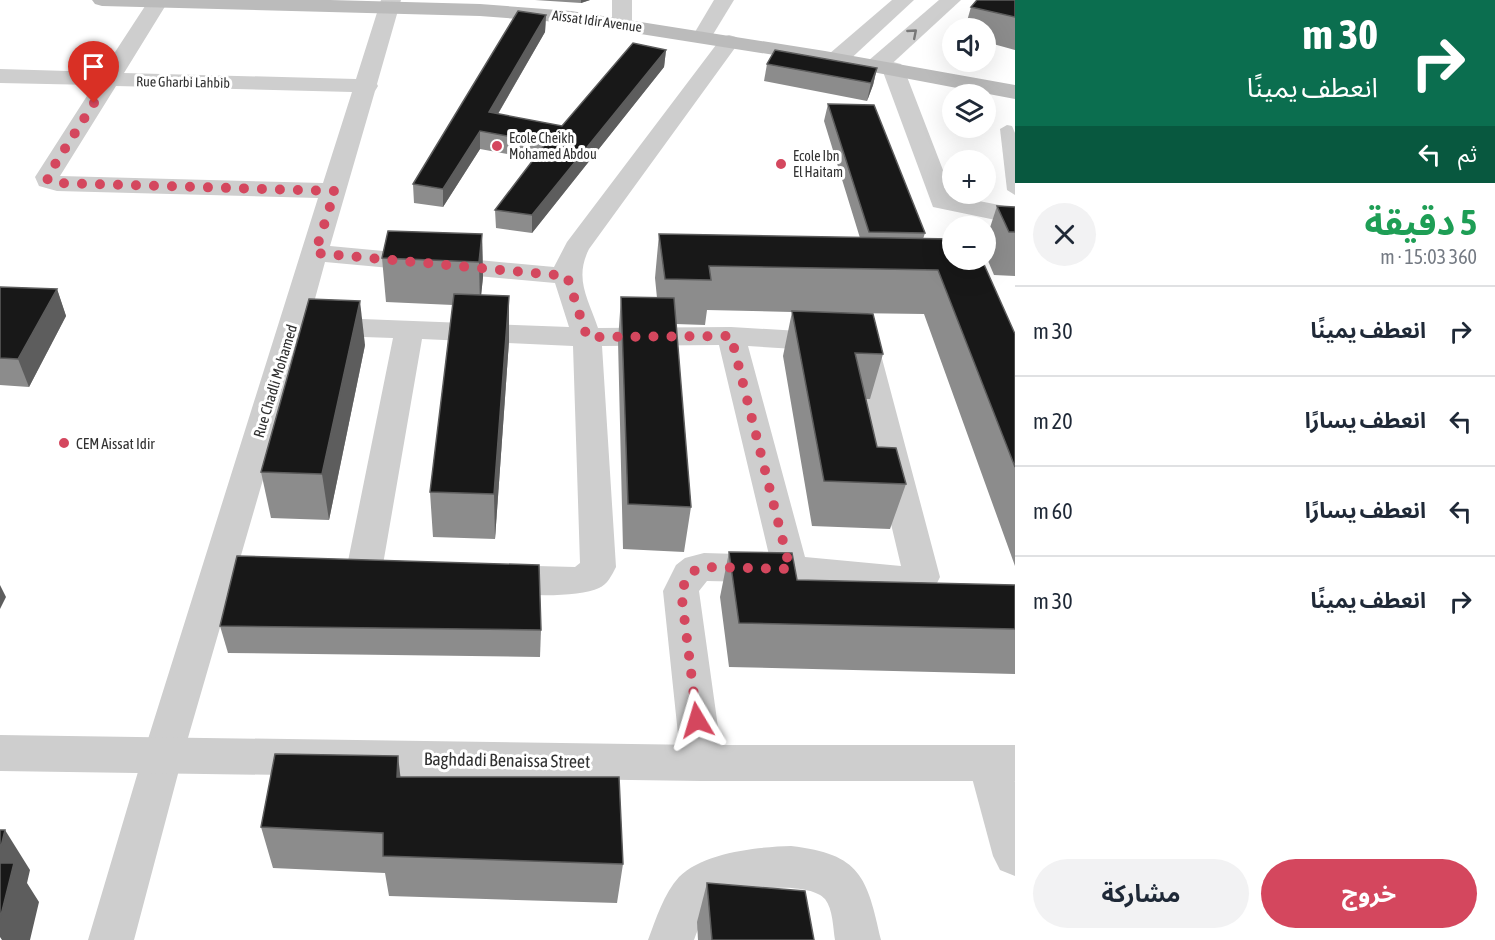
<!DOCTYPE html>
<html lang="ar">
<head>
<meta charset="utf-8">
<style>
  :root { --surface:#fff; --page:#f2f2f3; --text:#1f2937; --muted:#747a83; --line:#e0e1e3; --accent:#d4475e }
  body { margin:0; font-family:"Asap Condensed","Noto Sans Arabic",sans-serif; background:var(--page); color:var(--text); direction:rtl; height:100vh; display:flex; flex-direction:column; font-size:22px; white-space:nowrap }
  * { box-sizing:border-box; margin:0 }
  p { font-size:20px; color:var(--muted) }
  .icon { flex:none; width:33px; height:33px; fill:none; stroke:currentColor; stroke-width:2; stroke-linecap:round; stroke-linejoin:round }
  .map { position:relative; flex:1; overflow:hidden; direction:ltr }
  .drawer { display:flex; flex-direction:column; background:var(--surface); width:480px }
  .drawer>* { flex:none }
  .top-card { background:#0b6e4f; color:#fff; overflow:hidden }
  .controls { position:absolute; left:942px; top:18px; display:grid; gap:12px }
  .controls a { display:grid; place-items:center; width:54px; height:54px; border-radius:50%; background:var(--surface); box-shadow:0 6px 24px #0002; font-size:30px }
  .pin { position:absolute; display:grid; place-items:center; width:51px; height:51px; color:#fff; margin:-62px -26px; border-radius:50% 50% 50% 0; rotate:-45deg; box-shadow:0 0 6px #0007 }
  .pin .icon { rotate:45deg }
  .me { position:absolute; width:66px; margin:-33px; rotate:353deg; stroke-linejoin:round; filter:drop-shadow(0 0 4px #0008) }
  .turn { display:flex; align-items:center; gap:21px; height:126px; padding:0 18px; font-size:27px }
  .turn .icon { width:78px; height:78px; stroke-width:2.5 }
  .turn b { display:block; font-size:42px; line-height:51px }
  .then { display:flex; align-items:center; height:57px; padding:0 18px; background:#0003; gap:12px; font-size:22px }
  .round { display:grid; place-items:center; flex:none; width:63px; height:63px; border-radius:32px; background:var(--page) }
  .overview { display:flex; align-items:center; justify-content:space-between; height:102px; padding:0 18px }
  h1 { font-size:36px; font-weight:700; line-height:45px; color:#1e9e55 }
  .primary-button { display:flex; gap:12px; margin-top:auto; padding:12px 18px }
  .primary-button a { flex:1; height:69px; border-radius:36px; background:var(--accent); color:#fff; font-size:24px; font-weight:700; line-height:69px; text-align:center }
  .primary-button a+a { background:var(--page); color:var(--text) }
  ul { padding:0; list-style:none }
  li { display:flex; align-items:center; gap:18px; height:90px; padding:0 18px; border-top:2px solid var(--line) }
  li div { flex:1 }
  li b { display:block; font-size:22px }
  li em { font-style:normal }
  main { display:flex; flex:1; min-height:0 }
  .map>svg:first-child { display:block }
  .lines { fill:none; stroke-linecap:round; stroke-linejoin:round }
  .service { fill:#cecece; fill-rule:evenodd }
  .minor { fill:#cecece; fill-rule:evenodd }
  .tertiary { fill:#cecece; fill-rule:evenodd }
  .secondary { fill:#bbb; fill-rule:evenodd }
  .wall { fill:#8c8c8c }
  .shaded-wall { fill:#5d5d5d }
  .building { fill:#181818; stroke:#5d5d5d; stroke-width:1.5 }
  .oneway { stroke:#787878 }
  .route { stroke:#d4475e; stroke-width:10; stroke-dasharray:0 18 }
  .poi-dot { fill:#d4475e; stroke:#fff; stroke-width:2 }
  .labels { text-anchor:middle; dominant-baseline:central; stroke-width:6; stroke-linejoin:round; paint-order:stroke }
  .far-street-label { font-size:14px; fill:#313131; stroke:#fff }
  .far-poi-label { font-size:14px; fill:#313131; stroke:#fff; text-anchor:start }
  .street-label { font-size:15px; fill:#313131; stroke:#fff }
  .poi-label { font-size:15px; fill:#313131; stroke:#fff; text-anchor:start }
  .near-street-label { font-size:18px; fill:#313131; stroke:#fff }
</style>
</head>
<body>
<main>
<section class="drawer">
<div class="top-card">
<div class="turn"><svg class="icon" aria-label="right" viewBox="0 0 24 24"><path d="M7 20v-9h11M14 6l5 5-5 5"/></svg><div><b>30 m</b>انعطف يمينًا</div></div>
<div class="then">ثم<svg class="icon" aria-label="left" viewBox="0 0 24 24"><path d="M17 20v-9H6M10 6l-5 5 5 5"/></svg></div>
</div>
<div class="overview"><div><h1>5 دقيقة</h1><p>360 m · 15:03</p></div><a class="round"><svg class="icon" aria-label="close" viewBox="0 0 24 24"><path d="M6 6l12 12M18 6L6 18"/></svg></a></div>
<ul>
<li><svg class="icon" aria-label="right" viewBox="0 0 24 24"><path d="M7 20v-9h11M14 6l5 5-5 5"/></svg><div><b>انعطف يمينًا</b></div><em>30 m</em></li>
<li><svg class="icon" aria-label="left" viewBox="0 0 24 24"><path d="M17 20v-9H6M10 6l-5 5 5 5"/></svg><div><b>انعطف يسارًا</b></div><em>20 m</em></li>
<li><svg class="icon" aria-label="left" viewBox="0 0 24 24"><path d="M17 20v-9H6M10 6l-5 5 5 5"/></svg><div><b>انعطف يسارًا</b></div><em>60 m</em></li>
<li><svg class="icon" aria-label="right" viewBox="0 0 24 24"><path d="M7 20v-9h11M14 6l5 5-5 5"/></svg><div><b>انعطف يمينًا</b></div><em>30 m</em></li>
</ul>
<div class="primary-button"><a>خروج</a><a>مشاركة</a></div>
</section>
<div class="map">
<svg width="1015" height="940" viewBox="0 0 1015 940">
  <rect width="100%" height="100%" fill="#fff"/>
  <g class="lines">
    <path class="service" d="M1007,125L1012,126L1015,133V195L1007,190L1000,129Z"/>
    <g class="minor">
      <path d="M149,0H169L124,73L356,79L381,0H401L377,84L378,86L375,91L330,246L554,267L567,242L722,37L729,35L736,37L740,41L589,249C574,279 588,298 598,328L731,327L850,334L875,344L880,351L940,577L935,587L915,595L790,583L707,581L699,591L723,763L717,776L702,781L687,776L681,763L663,591L676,565L685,558L704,553L769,555L719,345L602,346L616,567C612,575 607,585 599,588C577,599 506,596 483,589L478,579L483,569L496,565L575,567L580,563L573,346L422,339L381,576L376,586L363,590L350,586L345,576L393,338L305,335L183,755L134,940H88L143,755L318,198L57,191L39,186L35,177L94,85L0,83V69L102,72ZM116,86L352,92L323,183L60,176ZM325,262L555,283L569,327L310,317ZM748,346L844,352L851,356L901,566L805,557Z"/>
      <path d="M612,0H632V24L629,28L622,30L615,28L612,24Z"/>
      <path d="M714,0H734L709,41L702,43L695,41L692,37Z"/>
      <path d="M893,62L901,64L904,69L953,196L1015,208V224L933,207L882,69L885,64Z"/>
      <path d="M989,745L1004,750L1015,782V876L1000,870L993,856L968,763L974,750Z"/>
      <path d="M791,846C861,854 867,877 881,940H835C833,928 833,909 825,899C810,881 741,887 722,899C707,908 700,923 694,940H648C656,919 664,893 679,877C704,852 758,847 791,846Z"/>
    </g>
    <g class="tertiary">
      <path d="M892,0H914L845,64L837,65L829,64L826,59L829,54Z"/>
      <path d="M939,0H961L884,71L876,73L868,71L865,66L868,61Z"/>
      <path d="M0,735L702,745H1015V781H702L0,771Z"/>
    </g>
    <path class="secondary" d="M92,0H330L480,4L571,11L825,51L1015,85V99L825,63L571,23L480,16L102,6L95,4Z"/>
  </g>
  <g class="wall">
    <path d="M535,0H590L581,3Z"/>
    <path d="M1015,0V50L986,42V28H965L971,7Z"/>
    <path d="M546,15L545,32L498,114L562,126L666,50L664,67L532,233L496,228L495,210L534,159L480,149L443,207L414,203L413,184Z"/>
    <path d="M767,64L877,68L873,85L867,101L764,81Z"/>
    <path d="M828,104L925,233L923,239L1015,334V566L924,314L850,313L883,354L870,399H866L877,447L906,484L890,529L812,526L783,356L792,312L707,310L705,325L676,324L691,507L684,552L623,549L618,341L621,297L657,298L655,278L659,234L860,238L824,121Z"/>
    <path d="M997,206L1015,207V276L994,275L986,256V240Z"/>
    <path d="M482,234L483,277L481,295L509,296V341L495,539L433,537L430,492L453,305L386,302L382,258Z"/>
    <path d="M0,287L57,289L66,316L29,387L0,385Z"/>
    <path d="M365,345L329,520L271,518L261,472Z"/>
    <path d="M729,552L797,580L1015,585V674L729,667L720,597Z"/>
    <path d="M220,626L541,630L540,657L228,653Z"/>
    <path d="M401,777L623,864L617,903L389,896L385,873L273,868L261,827Z"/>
    <path d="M707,883L814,940H698L697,922Z"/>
  </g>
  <g class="shaded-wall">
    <path d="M581,0H590L581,3Z"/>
    <path d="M546,15L545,32L489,129V112Z"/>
    <path d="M666,50L664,67L532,233V215Z"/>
    <path d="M877,68L873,85L867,101L871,83Z"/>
    <path d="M480,131V149L443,207V189Z"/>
    <path d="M482,234L483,277L480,306L479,262Z"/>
    <path d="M57,289L66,316L29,387L18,359Z"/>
    <path d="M509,296V341L495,539L494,494Z"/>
    <path d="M360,301L365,345L329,520L322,474Z"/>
    <path d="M0,585L6,597L0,609Z"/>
    <path d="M398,756L403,798L397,777Z"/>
    <path d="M5,830L30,870L27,883L39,902L30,940H2L0,937V851Z"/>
  </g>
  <g class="building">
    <path d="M977,0H1015V17L971,7Z"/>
    <path d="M518,11L546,15L489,112L562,126L633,43L666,50L532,215L495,210L546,143L480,131L443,189L413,184Z"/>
    <path d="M775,50L877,68L871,83L767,64Z"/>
    <path d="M828,104L874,105L925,233L869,232Z"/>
    <path d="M997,206L1015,207V232H1009Z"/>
    <path d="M388,231L482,234L479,262L382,258Z"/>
    <path d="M659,234L952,239V260H982L1015,334V467L938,270L709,266L711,280L665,279Z"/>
    <path d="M0,287L57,289L18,359L0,358Z"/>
    <path d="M454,294L509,296L494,494L430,492Z"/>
    <path d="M621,297L674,298L691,507L628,504Z"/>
    <path d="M309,299L360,301L322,474L261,472Z"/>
    <path d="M792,311L873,314L883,354L855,353L877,447L896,448L906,484L824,481Z"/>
    <path d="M729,552L792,553L797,580L1015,585V629L739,623Z"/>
    <path d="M237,556L539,565L541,630L220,626Z"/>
    <path d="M275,754L398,756L397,777H619L623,864L383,856V833L261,827Z"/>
    <path d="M0,830H5L0,851Z"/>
    <path d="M0,863H14L0,919Z"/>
    <path d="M707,883L805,891L814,940H712Z"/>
  </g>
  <defs><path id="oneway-chevron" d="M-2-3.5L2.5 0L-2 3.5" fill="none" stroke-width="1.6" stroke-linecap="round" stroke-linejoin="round" transform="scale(1.5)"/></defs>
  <use class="oneway" href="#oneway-chevron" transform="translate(913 33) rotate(-41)"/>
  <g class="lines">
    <path class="route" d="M94,103L47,177L48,181L57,183L335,191L315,253L567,276L587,337L731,336L790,569L704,567C691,569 687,579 681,591L697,720"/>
  </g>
  <g class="poi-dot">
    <circle cx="497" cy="146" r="6"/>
    <circle cx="781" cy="164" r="6"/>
    <circle cx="64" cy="443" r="6"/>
  </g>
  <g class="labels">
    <g class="far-street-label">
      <text transform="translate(597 21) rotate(8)">Aïssat Idir Avenue</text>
      <text transform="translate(183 82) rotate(1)">Rue Gharbi Lahbib</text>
    </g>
    <g class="far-poi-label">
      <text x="509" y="138">Ecole Cheikh<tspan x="509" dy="16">Mohamed Abdou</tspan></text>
      <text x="793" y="156">Ecole Ibn<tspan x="793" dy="16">El Haitam</tspan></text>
    </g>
    <g class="street-label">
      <text transform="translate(275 381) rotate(-73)">Rue Chadli Mohamed</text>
    </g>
    <g class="poi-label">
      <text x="76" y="443">CEM Aissat Idir</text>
    </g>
    <g class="near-street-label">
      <text transform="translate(507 760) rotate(1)">Baghdadi Benaissa Street</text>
    </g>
  </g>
</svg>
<div class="controls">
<a><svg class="icon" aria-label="sound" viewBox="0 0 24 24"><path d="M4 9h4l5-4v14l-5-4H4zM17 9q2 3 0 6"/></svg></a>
<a><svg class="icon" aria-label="layers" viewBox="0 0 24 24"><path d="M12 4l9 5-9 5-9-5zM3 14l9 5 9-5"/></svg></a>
<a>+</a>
<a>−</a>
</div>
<div class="pin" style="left:94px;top:103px;background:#d93025"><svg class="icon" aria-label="arrive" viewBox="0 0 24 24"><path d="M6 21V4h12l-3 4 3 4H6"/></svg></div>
<svg class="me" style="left:697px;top:720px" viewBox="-20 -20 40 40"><path d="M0-17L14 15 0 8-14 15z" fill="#d4475e" stroke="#fff" stroke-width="4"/></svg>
</div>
</main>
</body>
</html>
